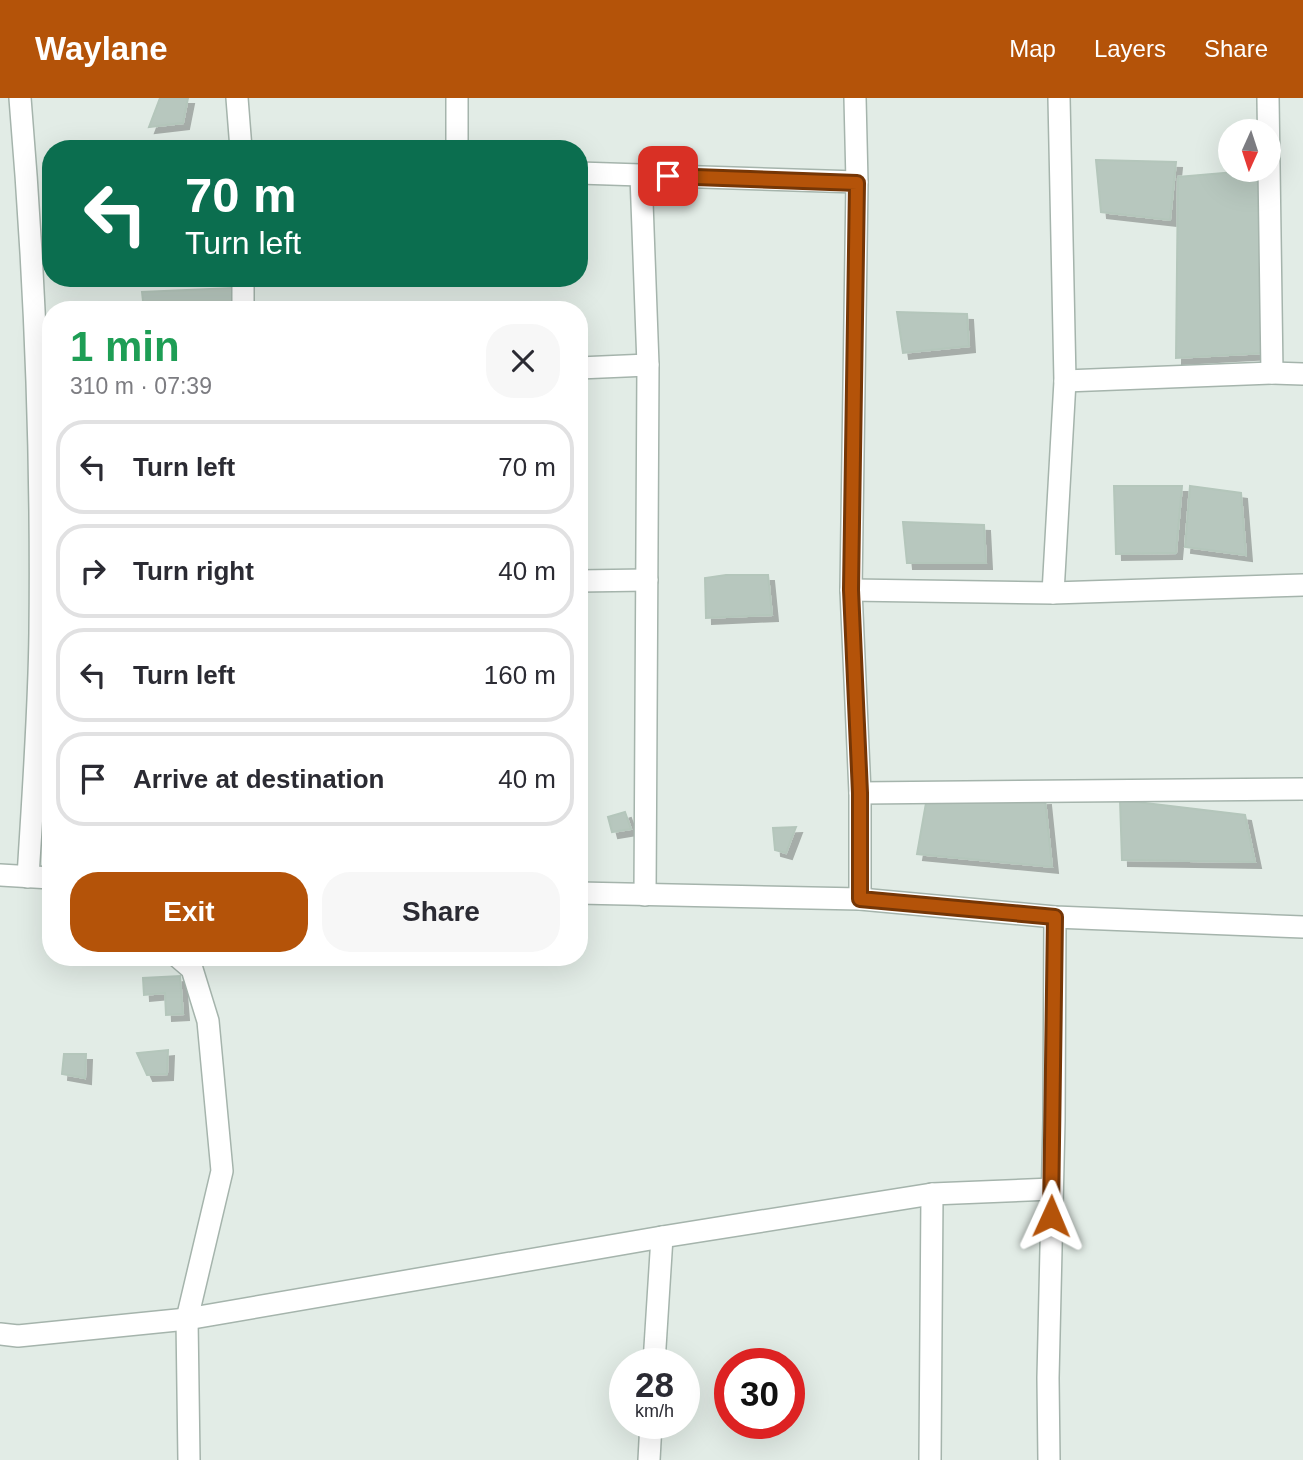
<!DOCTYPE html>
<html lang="en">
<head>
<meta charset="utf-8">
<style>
  :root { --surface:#fff; --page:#f7f7f7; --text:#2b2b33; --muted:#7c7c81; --line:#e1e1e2; --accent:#b45309 }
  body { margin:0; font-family:Arial,sans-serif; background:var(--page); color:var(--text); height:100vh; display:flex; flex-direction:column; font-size:26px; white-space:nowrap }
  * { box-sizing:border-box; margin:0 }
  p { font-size:23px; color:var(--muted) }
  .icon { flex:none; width:38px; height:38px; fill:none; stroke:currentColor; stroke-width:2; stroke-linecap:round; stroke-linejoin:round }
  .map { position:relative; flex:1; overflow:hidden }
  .panel { position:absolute; left:42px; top:203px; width:546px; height:665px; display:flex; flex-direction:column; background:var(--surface); border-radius:28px; box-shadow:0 7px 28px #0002 }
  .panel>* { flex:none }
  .guide { position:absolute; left:42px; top:42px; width:546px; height:147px; border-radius:28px; box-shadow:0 7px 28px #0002; background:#0b6e4f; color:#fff; overflow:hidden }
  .needle { width:46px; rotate:183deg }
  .tools { position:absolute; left:1218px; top:21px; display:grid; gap:14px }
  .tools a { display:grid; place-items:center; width:63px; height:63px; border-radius:50%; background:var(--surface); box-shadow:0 7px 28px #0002; font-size:35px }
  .speed { position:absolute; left:609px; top:1250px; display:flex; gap:14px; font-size:35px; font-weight:700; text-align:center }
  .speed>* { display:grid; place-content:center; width:91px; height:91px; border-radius:50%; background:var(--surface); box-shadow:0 7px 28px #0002; line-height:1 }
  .speed small { font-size:18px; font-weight:400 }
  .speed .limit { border:10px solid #d22; background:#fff; color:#111 }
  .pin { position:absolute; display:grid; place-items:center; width:60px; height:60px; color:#fff; margin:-30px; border-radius:14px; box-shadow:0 4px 10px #0006 }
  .me { position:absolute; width:77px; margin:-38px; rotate:1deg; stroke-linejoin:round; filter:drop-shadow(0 0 5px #0008) }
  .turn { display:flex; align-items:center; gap:24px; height:147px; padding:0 28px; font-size:32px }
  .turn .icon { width:91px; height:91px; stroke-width:2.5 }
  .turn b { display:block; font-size:49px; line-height:60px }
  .round { display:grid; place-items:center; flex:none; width:74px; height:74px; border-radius:28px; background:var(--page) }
  .head { display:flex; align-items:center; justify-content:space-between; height:119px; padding:0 28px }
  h1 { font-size:42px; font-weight:700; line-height:52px; color:#1e9e55 }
  .primary-button { display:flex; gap:14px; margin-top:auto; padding:14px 28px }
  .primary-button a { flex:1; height:80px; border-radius:28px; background:var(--accent); color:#fff; font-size:28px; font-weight:700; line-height:80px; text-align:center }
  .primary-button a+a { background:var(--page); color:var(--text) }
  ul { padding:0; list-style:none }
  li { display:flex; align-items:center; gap:21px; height:94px; margin:0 14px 10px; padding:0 14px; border:4px solid var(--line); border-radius:28px }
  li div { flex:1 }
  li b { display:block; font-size:26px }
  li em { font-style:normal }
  header { display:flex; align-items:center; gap:42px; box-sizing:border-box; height:98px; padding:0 35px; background:var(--accent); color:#fff }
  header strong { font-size:33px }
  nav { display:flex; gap:38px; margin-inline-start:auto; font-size:24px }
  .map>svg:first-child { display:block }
  .building { fill:#b7c7be; stroke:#b4c6bb; stroke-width:2; filter:url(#shadow) }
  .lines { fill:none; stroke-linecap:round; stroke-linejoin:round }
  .minor-casing { stroke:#a5b4ac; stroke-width:24 }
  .tertiary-casing { stroke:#a5b4ac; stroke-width:24 }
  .minor { stroke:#fff; stroke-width:21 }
  .tertiary { stroke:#fff; stroke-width:21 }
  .route-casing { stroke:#753606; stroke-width:18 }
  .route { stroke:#b45309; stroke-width:12 }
</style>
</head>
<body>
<header>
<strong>Waylane</strong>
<nav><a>Map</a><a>Layers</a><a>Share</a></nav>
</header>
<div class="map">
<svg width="1303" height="1362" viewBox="0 0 1303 1362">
  <defs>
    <filter id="shadow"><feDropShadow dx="6" dy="6" stdDeviation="0" flood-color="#0004"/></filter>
  </defs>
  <rect width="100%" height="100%" fill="#e2ece6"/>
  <g class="building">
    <path d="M160,0H188L183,25L149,29Z"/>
    <path d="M1096,62L1176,64L1170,122L1101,114Z"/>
    <path d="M1258,72L1265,255L1176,260L1178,79Z"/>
    <path d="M232,190L234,212H144L142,194Z"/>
    <path d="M897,214L967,216L969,248L903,255Z"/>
    <path d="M1114,388H1182L1176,455L1116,456Z"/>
    <path d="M1190,388L1241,395L1246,457L1185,449Z"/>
    <path d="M903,424L984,427L986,465H907Z"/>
    <path d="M726,477H768L772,517L706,520L705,480Z"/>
    <path d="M1045,701L1052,769L917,756L926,705Z"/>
    <path d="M1120,702L1245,717L1255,764L1122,762Z"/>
    <path d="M625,714L631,731L612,734L608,719Z"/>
    <path d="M796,729L786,755L775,752L773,730Z"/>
    <path d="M180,878L183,916L166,917L165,895L144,897L143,880Z"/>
    <path d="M168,952L167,976L147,977L137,955Z"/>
    <path d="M64,956H86L85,980L62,976Z"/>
  </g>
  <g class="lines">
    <g class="minor-casing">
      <g id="minor">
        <path d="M20,0C35,177 42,357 40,535C39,616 33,697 28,779"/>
        <path d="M237,0L241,51"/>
        <path d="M855,0L857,84L851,492L860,695V801"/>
        <path d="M1268,0L1272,275"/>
        <path d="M457,51V0"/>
        <path d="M579,75L857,84"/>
        <path d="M641,77L648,267L645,797"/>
        <path d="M243,180V212"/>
        <path d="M579,270L648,267"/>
        <path d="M1065,283L1272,275L1303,276"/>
        <path d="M579,483L647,482"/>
        <path d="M851,492L1053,495L1303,487"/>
        <path d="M1053,495L1065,283L1059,0"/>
        <path d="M860,695L1303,691"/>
        <path d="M178,859L192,871L208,923L222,1073L187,1221L189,1362"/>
        <path d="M0,1236L18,1238L187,1221L662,1139L932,1096L1052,1091"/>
        <path d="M654,1265L662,1139"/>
        <path d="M649,1362L651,1325"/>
        <path d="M930,1362L932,1096"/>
        <path d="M1049,1362L1048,1280L1054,1022L1055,819"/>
      </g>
    </g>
    <g class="tertiary-casing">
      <g id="tertiary">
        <path d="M0,777L51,780"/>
        <path d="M579,795L860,801L1055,819L1303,829"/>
      </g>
    </g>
    <use href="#minor" class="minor"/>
    <use href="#tertiary" class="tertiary"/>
  </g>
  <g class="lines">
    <g class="route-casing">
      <path id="route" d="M668,78L857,85L851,492L860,695V801L1055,819L1051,1118"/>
    </g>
    <use href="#route" class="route"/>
  </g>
</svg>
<div class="tools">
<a><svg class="needle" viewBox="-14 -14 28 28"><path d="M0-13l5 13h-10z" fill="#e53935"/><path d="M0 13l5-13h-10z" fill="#7c7c81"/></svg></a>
</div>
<div class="speed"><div>28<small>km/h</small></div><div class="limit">30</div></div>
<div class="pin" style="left:668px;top:78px;background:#d93025"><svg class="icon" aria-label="arrive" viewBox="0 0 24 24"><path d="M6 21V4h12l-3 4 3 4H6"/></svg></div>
<svg class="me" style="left:1051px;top:1118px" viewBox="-20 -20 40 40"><path d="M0-17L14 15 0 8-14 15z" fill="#b45309" stroke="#fff" stroke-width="4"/></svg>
<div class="guide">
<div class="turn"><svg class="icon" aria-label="left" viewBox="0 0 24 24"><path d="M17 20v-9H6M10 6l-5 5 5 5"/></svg><div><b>70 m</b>Turn left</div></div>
</div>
<section class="panel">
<div class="head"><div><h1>1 min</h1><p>310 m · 07:39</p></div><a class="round"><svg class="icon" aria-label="close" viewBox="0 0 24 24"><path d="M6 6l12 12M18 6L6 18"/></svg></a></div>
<ul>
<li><svg class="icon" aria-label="left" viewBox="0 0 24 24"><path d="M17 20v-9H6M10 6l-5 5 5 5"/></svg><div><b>Turn left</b></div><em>70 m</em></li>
<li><svg class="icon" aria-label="right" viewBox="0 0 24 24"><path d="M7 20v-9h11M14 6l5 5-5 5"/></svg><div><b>Turn right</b></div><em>40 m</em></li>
<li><svg class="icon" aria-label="left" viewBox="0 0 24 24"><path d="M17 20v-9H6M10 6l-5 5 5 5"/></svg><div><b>Turn left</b></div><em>160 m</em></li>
<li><svg class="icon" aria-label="arrive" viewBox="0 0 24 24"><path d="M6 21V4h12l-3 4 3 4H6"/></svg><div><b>Arrive at destination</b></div><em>40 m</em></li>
</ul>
<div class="primary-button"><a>Exit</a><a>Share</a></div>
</section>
</div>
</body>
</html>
